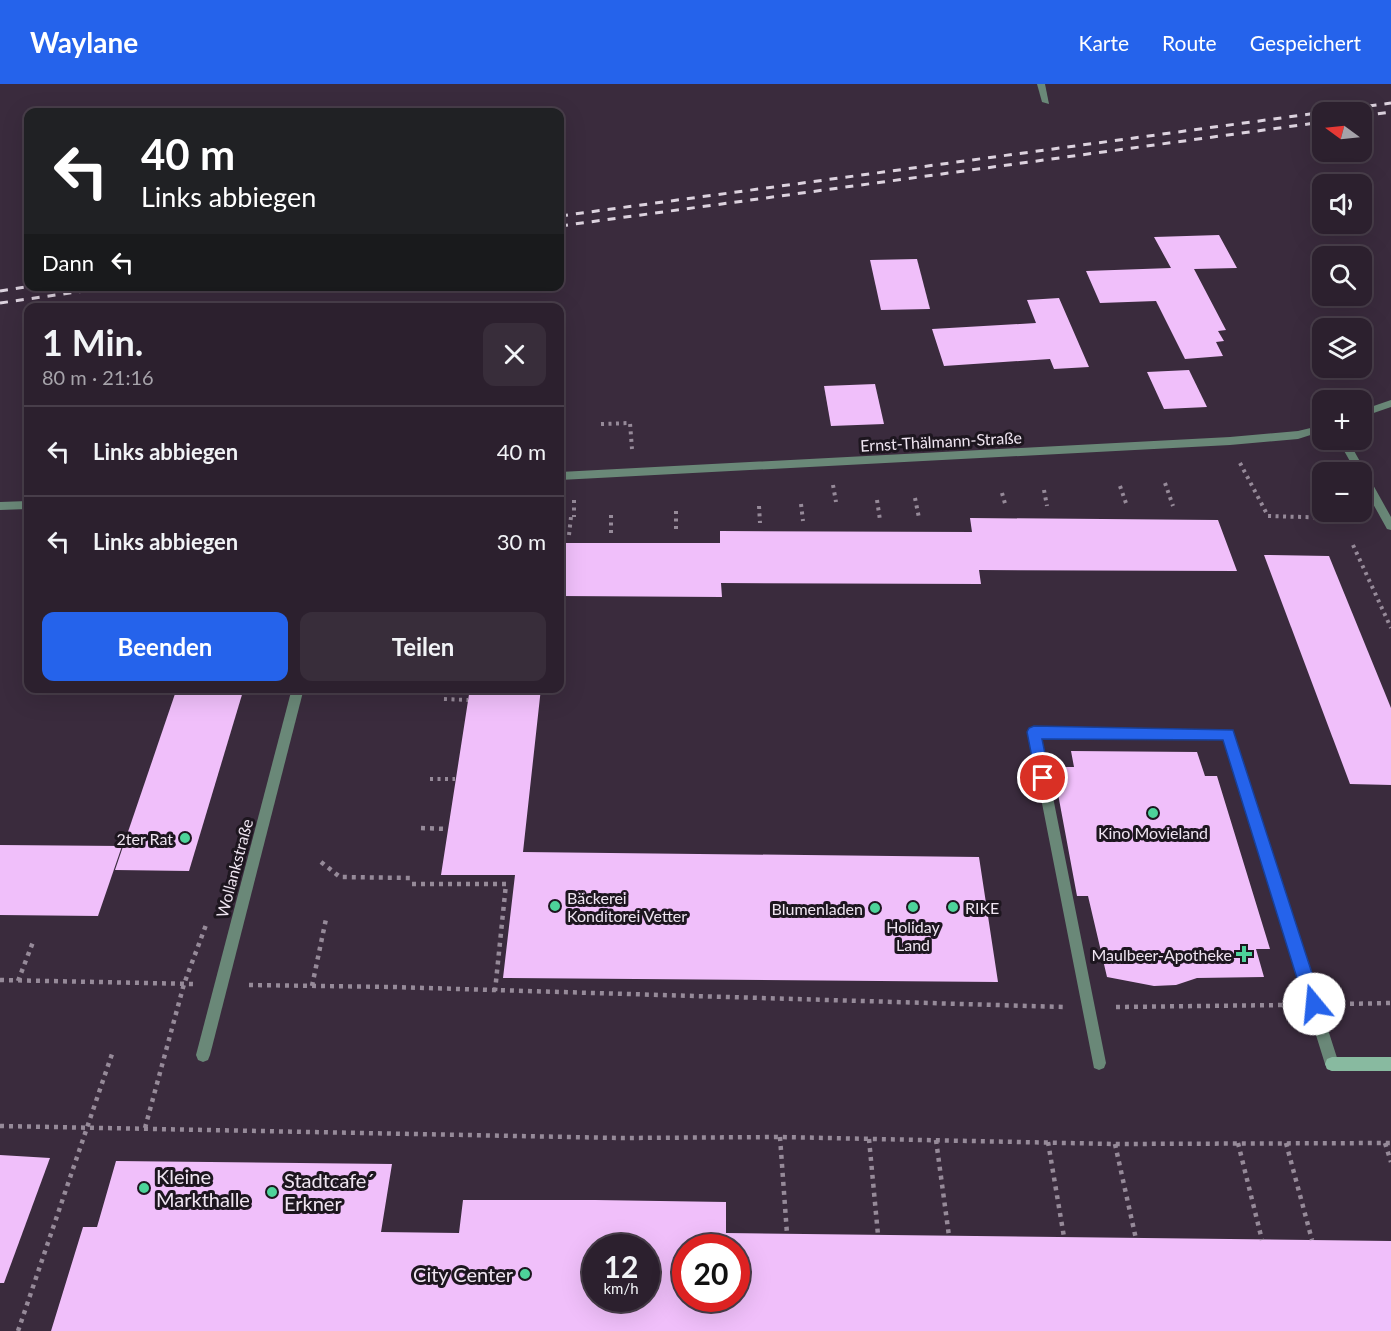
<!DOCTYPE html>
<html lang="de">
<head>
<meta charset="utf-8">
<style>
  :root { --surface:#2c202e; --page:#382d3a; --text:#f1f3f6; --muted:#a6a3aa; --line:#483e4a; --accent:#2563eb }
  body { margin:0; font-family:Lato,sans-serif; background:var(--page); color:var(--text); height:100vh; display:flex; flex-direction:column; font-size:22px; white-space:nowrap }
  * { box-sizing:border-box; margin:0 }
  p { font-size:20px; color:var(--muted) }
  .icon { flex:none; width:33px; height:33px; fill:none; stroke:currentColor; stroke-width:2; stroke-linecap:round; stroke-linejoin:round }
  .map { position:relative; flex:1; overflow:hidden }
  .drawer { position:absolute; left:24px; top:219px; width:540px; height:390px; display:flex; flex-direction:column; background:var(--surface); border-radius:12px; box-shadow:0 6px 24px #0002,0 0 0 2px var(--line) }
  .drawer>* { flex:none }
  .hud { position:absolute; left:24px; top:24px; width:540px; height:183px; border-radius:12px; box-shadow:0 6px 24px #0002,0 0 0 2px var(--line); background:#202124; color:#fff; overflow:hidden }
  .needle { width:39px; rotate:285deg }
  .tools { position:absolute; left:1312px; top:18px; display:grid; gap:12px }
  .tools a { display:grid; place-items:center; width:60px; height:60px; border-radius:12px; background:var(--surface); box-shadow:0 6px 24px #0002,0 0 0 2px var(--line); font-size:30px }
  .speed { position:absolute; left:582px; top:1150px; display:flex; gap:12px; font-size:30px; font-weight:700; text-align:center }
  .speed>* { display:grid; place-content:center; width:78px; height:78px; border-radius:50%; background:var(--surface); box-shadow:0 6px 24px #0002,0 0 0 2px var(--line); line-height:1 }
  .speed small { font-size:15px; font-weight:400 }
  .speed .limit { border:9px solid #d22; background:#fff; color:#111 }
  .pin { position:absolute; display:grid; place-items:center; width:51px; height:51px; color:#fff; margin:-26px; border:3px solid #fff; border-radius:50%; box-shadow:0 2px 6px #0007 }
  .me { position:absolute; width:66px; margin:-33px; rotate:343deg; stroke-linejoin:round; filter:drop-shadow(0 0 4px #0008) }
  .turn { display:flex; align-items:center; gap:21px; height:126px; padding:0 18px; font-size:27px }
  .turn .icon { width:78px; height:78px; stroke-width:2.5 }
  .turn b { display:block; font-size:42px; line-height:51px }
  .then { display:flex; align-items:center; height:57px; padding:0 18px; background:#0003; gap:12px; font-size:22px }
  .round { display:grid; place-items:center; flex:none; width:63px; height:63px; border-radius:12px; background:var(--page) }
  .overview { display:flex; align-items:center; justify-content:space-between; height:102px; padding:0 18px }
  h1 { font-size:36px; font-weight:700; line-height:45px }
  .primary-button { display:flex; gap:12px; margin-top:auto; padding:12px 18px }
  .primary-button a { flex:1; height:69px; border-radius:12px; background:var(--accent); color:#fff; font-size:24px; font-weight:700; line-height:69px; text-align:center }
  .primary-button a+a { background:var(--page); color:var(--text) }
  ul { padding:0; list-style:none }
  li { display:flex; align-items:center; gap:18px; height:90px; padding:0 18px; border-top:2px solid var(--line) }
  li div { flex:1 }
  li b { display:block; font-size:22px }
  li em { font-style:normal }
  header { display:flex; align-items:center; gap:36px; box-sizing:border-box; height:84px; padding:0 30px; background:var(--accent); color:#fff }
  header strong { font-size:28px }
  nav { display:flex; gap:33px; margin-inline-start:auto; font-size:21px }
  .map>svg:first-child { display:block }
  .building { fill:#f0bffa; fill-rule:evenodd }
  .lines { fill:none; stroke-linecap:round; stroke-linejoin:round }
  .path-far1 { stroke:#968a99; stroke-width:4; stroke-dasharray:3 4.5; stroke-linecap:butt }
  .path { stroke:#968a99; stroke-width:4.5; stroke-dasharray:4 5; stroke-linecap:butt }
  .lane { fill:#6a8878; fill-rule:evenodd }
  .street { fill:#6a8878; fill-rule:evenodd }
  .secondary { fill:#88baa0; fill-rule:evenodd }
  .rail { stroke:#dcd2de; stroke-width:3; stroke-dasharray:8 8; stroke-linecap:butt }
  .route { fill:#2563eb; stroke:#184099; stroke-width:1.5 }
  .poi-dot { fill:#4dd39a; stroke:#1d161f; stroke-width:2 }
  .labels { text-anchor:middle; dominant-baseline:central; stroke-width:6; stroke-linejoin:round; paint-order:stroke }
  .street-label { font-size:16px; fill:#efe5f1; stroke:#1d161f }
  .poi-label { font-size:16px; fill:#efe5f1; stroke:#1d161f; text-anchor:end }
  .near-poi-label { font-size:20px; fill:#efe5f1; stroke:#1d161f; text-anchor:start }
</style>
</head>
<body>
<header>
<strong>Waylane</strong>
<nav><a>Karte</a><a>Route</a><a>Gespeichert</a></nav>
</header>
<div class="map">
<svg width="1391" height="1247" viewBox="0 0 1391 1247">
  <rect width="100%" height="100%" fill="#3a2b3d"/>
  <g class="building">
    <path d="M1219,151L1237,184L1194,185L1226,246L1218,247L1224,257L1216,258L1223,272L1185,275L1156,217L1100,219L1086,187L1171,184L1154,153Z"/>
    <path d="M917,175L930,225L881,226L870,176Z"/>
    <path d="M1059,214L1089,283L1054,285L1050,275L944,282L932,245L1036,239L1027,216Z"/>
    <path d="M1189,286L1207,323L1164,325L1147,288Z"/>
    <path d="M875,300L884,340L831,342L824,302Z"/>
    <path d="M970,434L1218,436L1237,487L979,486L981,500L721,499L722,513L560,512V459H720V447L972,448Z"/>
    <path d="M1264,471L1329,472L1391,624V701L1350,700Z"/>
    <path d="M177,604H244L189,787L115,786Z"/>
    <path d="M470,604H541L523,768L979,773L998,898L503,894L515,791H441Z"/>
    <path d="M1071,667L1197,668L1205,692H1217L1270,865H1256L1264,893L1197,894L1176,901L1154,902L1107,893L1088,812H1077L1053,683H1074Z"/>
    <path d="M0,761L122,762L98,832L0,831Z"/>
    <path d="M0,1071L50,1074L4,1199H0Z"/>
    <path d="M116,1077L392,1080L381,1148L459,1149L463,1116H595L726,1118V1149L1391,1157V1247H51L83,1143H97ZM596,1164H646V1215H596ZM686,1164H736V1215H686Z"/>
  </g>
  <g class="lines">
    <g class="path-far1">
      <path d="M601,340L630,339L632,365"/>
      <path d="M1240,379L1268,432L1340,434"/>
      <path d="M1318,384L1323,396"/>
      <path d="M1165,399L1173,422"/>
      <path d="M833,401L836,418"/>
      <path d="M1120,402L1127,422"/>
      <path d="M1044,406L1047,422"/>
      <path d="M1002,409L1006,423"/>
      <path d="M915,414L919,434"/>
      <path d="M574,416V433"/>
      <path d="M877,416L880,436"/>
      <path d="M801,420L803,437"/>
      <path d="M759,422L760,439"/>
      <path d="M676,427V446"/>
      <path d="M611,431V449"/>
      <path d="M569,451L571,433"/>
      <path d="M1353,461L1391,544"/>
      <path d="M444,615L468,616"/>
      <path d="M430,695H455"/>
    </g>
    <g class="path">
      <path d="M421,744L448,745"/>
      <path d="M321,778L340,793L412,794"/>
      <path d="M412,800H506L495,907"/>
      <path d="M0,896L194,900"/>
      <path d="M18,897L33,858"/>
      <path d="M249,901L393,903L1063,923"/>
      <path d="M312,902L326,835"/>
      <path d="M1341,920L1391,919"/>
      <path d="M1116,923L1285,921"/>
      <path d="M0,1042L621,1054L780,1053L1115,1060L1391,1059"/>
      <path d="M145,1044L184,900L206,841"/>
      <path d="M780,1053L787,1150"/>
      <path d="M869,1055L878,1151"/>
      <path d="M936,1056L949,1152"/>
      <path d="M1048,1058L1064,1153"/>
      <path d="M1238,1059L1262,1156"/>
      <path d="M1286,1059L1312,1156"/>
      <path d="M1385,1059L1391,1078"/>
      <path d="M1115,1060L1136,1155"/>
      <path d="M18,1247L112,970"/>
    </g>
    <g class="lane">
      <path d="M1037,0H1045L1049,20L1042,18Z"/>
      <path d="M1034,643L1232,646L1339,980L1337,985L1332,987L1327,985L1325,980L1224,655L1041,653L1106,979L1104,984L1099,986L1094,984L1028,648L1030,644Z"/>
    </g>
    <g class="street">
      <path d="M1391,316V323L1362,333V326Z"/>
      <path d="M1323,341V347L1298,355L1230,361L560,396V388L1230,353L1298,347Z"/>
      <path d="M1338,356H1348L1391,433V446L1387,445L1362,400V388H1356Z"/>
      <path d="M28,417V425L0,426V418Z"/>
      <path d="M292,604H304L210,971L208,976L203,978L198,976L196,971Z"/>
    </g>
    <path class="secondary" d="M1332,973H1391V987H1332L1327,985L1325,980L1327,975Z"/>
    <g class="rail">
      <path d="M1362,32L1391,28"/>
      <path d="M560,132L1391,19"/>
      <path d="M560,142L1323,38"/>
      <path d="M0,207L32,202"/>
      <path d="M0,219L119,202"/>
    </g>
  </g>
  <path class="route" d="M1034,642L1233,646L1322,920L1319,926L1314,928L1308,926L1305,920L1223,656L1042,655L1050,694L1048,699L1043,701L1038,699L1036,694L1027,648L1029,644Z"/>
  <g class="poi-dot">
    <circle cx="1153" cy="729" r="6"/>
    <circle cx="185" cy="754" r="6"/>
    <circle cx="555" cy="822" r="6"/>
    <circle cx="913" cy="823" r="6"/>
    <circle cx="953" cy="823" r="6"/>
    <circle cx="875" cy="824" r="6"/>
    <path d="M1241 861h6v6h6v6h-6v6h-6v-6h-6v-6h6z"/>
    <circle cx="144" cy="1104" r="6"/>
    <circle cx="272" cy="1108" r="6"/>
    <circle cx="525" cy="1190" r="6"/>
  </g>
  <g class="labels">
    <g class="street-label">
      <text transform="translate(941 357) rotate(-3)">Ernst-Thälmann-Straße</text>
      <text transform="translate(234 784) rotate(-75)">Wollankstraße</text>
    </g>
    <g class="poi-label">
      <text x="1153" y="748" text-anchor="middle">Kino Movieland</text>
      <text x="173" y="754">2ter Rat</text>
      <text x="567" y="813" text-anchor="start">Bäckerei<tspan x="567" dy="18">Konditorei Vetter</tspan></text>
      <text x="965" y="823" text-anchor="start">RIKE</text>
      <text x="863" y="824">Blumenladen</text>
      <text x="913" y="842" text-anchor="middle">Holiday<tspan x="913" dy="18">Land</tspan></text>
      <text x="1232" y="870">Maulbeer-Apotheke</text>
    </g>
    <g class="near-poi-label">
      <text x="156" y="1092">Kleine<tspan x="156" dy="23">Markthalle</tspan></text>
      <text x="284" y="1096">Stadtcafe´<tspan x="284" dy="23">Erkner</tspan></text>
      <text x="513" y="1190" text-anchor="end">City Center</text>
    </g>
  </g>
</svg>
<div class="tools">
<a><svg class="needle" viewBox="-14 -14 28 28"><path d="M0-13l5 13h-10z" fill="#e53935"/><path d="M0 13l5-13h-10z" fill="#a6a3aa"/></svg></a>
<a><svg class="icon" aria-label="sound" viewBox="0 0 24 24"><path d="M4 9h4l5-4v14l-5-4H4zM17 9q2 3 0 6"/></svg></a>
<a><svg class="icon" aria-label="search" viewBox="0 0 24 24"><circle cx="10" cy="10" r="6"/><path d="M15 15l6 6"/></svg></a>
<a><svg class="icon" aria-label="layers" viewBox="0 0 24 24"><path d="M12 4l9 5-9 5-9-5zM3 14l9 5 9-5"/></svg></a>
<a>+</a>
<a>−</a>
</div>
<div class="speed"><div>12<small>km/h</small></div><div class="limit">20</div></div>
<div class="pin" style="left:1043px;top:694px;background:#d93025"><svg class="icon" aria-label="arrive" viewBox="0 0 24 24"><path d="M6 21V4h12l-3 4 3 4H6"/></svg></div>
<svg class="me" style="left:1314px;top:920px" viewBox="-20 -20 40 40"><circle r="19" fill="#fff"/><path d="M0-13L10 11 0 6-10 11z" fill="#2563eb"/></svg>
<div class="hud">
<div class="turn"><svg class="icon" aria-label="left" viewBox="0 0 24 24"><path d="M17 20v-9H6M10 6l-5 5 5 5"/></svg><div><b>40 m</b>Links abbiegen</div></div>
<div class="then">Dann<svg class="icon" aria-label="left" viewBox="0 0 24 24"><path d="M17 20v-9H6M10 6l-5 5 5 5"/></svg></div>
</div>
<section class="drawer">
<div class="overview"><div><h1>1 Min.</h1><p>80 m · 21:16</p></div><a class="round"><svg class="icon" aria-label="close" viewBox="0 0 24 24"><path d="M6 6l12 12M18 6L6 18"/></svg></a></div>
<ul>
<li><svg class="icon" aria-label="left" viewBox="0 0 24 24"><path d="M17 20v-9H6M10 6l-5 5 5 5"/></svg><div><b>Links abbiegen</b></div><em>40 m</em></li>
<li><svg class="icon" aria-label="left" viewBox="0 0 24 24"><path d="M17 20v-9H6M10 6l-5 5 5 5"/></svg><div><b>Links abbiegen</b></div><em>30 m</em></li>
</ul>
<div class="primary-button"><a>Beenden</a><a>Teilen</a></div>
</section>
</div>
</body>
</html>
